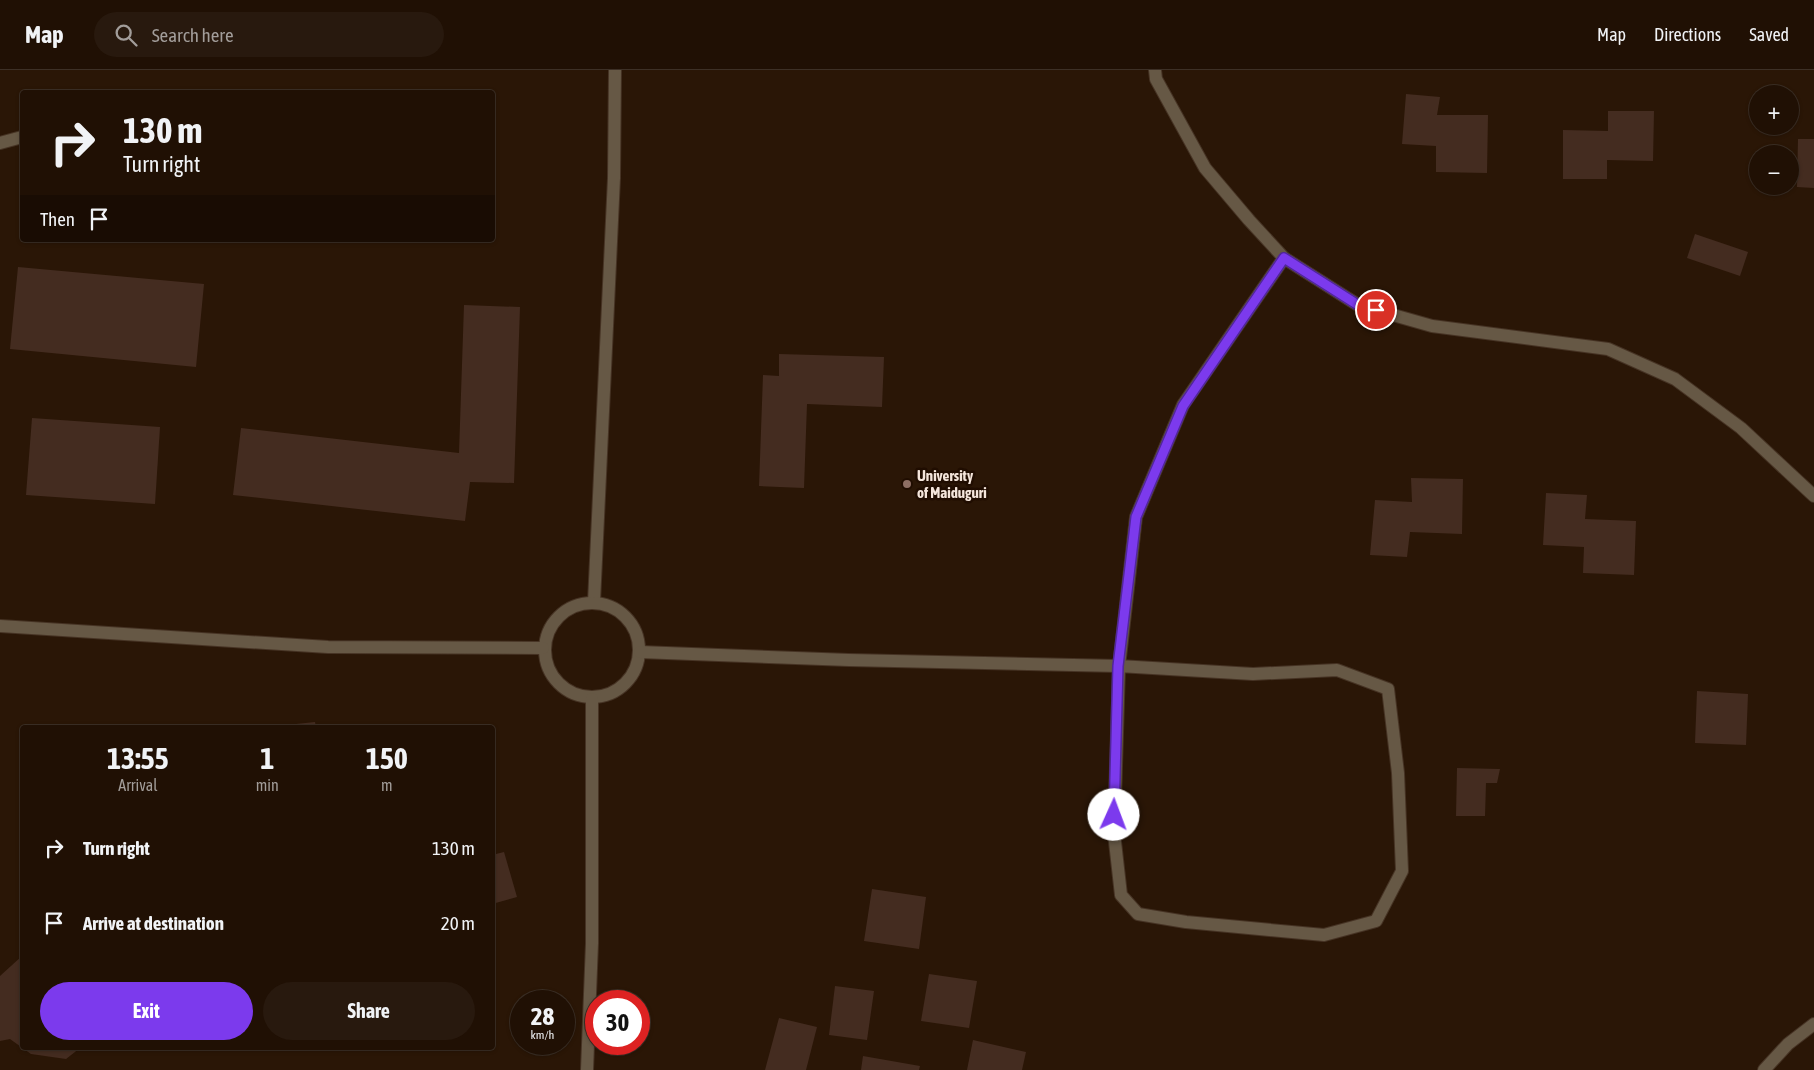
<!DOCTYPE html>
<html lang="en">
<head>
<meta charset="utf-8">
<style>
  :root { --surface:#201004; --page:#28190e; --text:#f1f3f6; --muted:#a29d9a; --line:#3d3026; --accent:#7c3aed }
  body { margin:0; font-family:"Asap Condensed",sans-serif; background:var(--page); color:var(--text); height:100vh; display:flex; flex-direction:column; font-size:19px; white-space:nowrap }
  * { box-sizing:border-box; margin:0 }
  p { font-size:16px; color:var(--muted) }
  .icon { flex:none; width:28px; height:28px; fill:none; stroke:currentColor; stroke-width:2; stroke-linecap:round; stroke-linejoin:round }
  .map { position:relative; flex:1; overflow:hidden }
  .panel { position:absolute; left:20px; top:655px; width:475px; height:325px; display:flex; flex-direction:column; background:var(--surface); border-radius:5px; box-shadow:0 1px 4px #0004,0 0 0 1px var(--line) }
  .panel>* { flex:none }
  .guide { position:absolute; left:20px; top:20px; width:475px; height:152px; border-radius:5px; box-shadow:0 1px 4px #0004,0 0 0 1px var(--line); background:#201004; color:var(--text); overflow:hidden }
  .buttons { position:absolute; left:1749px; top:15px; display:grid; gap:10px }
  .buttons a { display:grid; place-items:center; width:50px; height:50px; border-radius:50%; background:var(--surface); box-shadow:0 1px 4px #0004,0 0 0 1px var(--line); font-size:25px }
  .speed { position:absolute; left:510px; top:920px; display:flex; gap:10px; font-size:25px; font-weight:700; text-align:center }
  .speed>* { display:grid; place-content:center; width:65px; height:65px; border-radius:50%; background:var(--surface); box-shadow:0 1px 4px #0004,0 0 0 1px var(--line); line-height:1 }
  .speed small { font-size:12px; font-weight:400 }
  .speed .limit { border:8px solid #d22; background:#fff; color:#111 }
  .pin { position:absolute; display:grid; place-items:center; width:42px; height:42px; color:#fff; margin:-21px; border:2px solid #fff; border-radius:50%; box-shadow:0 1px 5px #0007 }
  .me { position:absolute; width:55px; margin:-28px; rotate:2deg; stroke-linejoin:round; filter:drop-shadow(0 0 4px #0008) }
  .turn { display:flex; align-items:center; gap:18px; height:105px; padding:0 20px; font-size:22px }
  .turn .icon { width:65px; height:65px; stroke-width:2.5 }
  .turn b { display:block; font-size:35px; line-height:42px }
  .then { display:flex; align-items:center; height:48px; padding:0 20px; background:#0003; gap:10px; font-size:19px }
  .eta { display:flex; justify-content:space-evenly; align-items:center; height:85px; text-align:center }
  .eta b { font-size:30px; font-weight:700; line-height:35px }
  .cta { display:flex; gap:10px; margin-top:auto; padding:10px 20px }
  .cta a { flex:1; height:58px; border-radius:30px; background:var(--accent); color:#fff; font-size:20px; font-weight:700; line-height:58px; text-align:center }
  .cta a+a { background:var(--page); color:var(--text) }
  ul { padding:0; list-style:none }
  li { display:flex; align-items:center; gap:15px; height:75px; padding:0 20px }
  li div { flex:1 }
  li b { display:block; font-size:19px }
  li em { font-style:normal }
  header { display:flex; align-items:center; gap:30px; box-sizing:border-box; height:70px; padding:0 25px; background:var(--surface); border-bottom:1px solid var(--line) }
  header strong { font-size:24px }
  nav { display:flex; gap:28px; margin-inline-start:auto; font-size:18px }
  .search { width:350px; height:45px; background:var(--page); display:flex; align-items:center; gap:12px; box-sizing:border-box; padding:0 18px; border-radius:28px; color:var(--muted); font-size:19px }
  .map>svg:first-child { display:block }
  .building { fill:#442c20 }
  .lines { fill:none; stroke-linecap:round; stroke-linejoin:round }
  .minor-casing { stroke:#463324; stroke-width:14 }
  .minor { stroke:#665845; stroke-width:12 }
  .route-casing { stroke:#51269a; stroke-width:12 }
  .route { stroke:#7c3aed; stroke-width:9 }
  .education-dot { fill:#8d6e63; stroke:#200d01; stroke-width:2 }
  .labels { text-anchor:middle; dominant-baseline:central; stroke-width:5; stroke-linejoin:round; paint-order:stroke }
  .poi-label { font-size:15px; font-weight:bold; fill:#f4e5db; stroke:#200d01; text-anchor:start }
</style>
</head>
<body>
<header>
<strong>Map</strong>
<div class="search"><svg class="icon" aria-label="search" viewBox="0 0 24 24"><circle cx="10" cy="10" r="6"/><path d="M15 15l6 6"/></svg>Search here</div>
<nav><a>Map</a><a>Directions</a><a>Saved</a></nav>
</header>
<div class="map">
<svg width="1814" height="1000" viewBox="0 0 1814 1000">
  <rect width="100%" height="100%" fill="#2a1606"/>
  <g class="building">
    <path d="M1406,24L1440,27L1437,45H1488L1487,103L1436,102V76L1402,74Z"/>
    <path d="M1608,41H1654L1653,91L1607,90V109H1563V60L1608,61Z"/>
    <path d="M1798,69H1814V118L1797,117Z"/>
    <path d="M1695,164L1748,182L1740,206L1687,188Z"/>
    <path d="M18,197L204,214L196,297L10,279Z"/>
    <path d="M464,235L520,237L514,413L470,412L465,451L233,425L241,358L459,383Z"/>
    <path d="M779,284L884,287L882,337L807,334L804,418L759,416L763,305L779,306Z"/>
    <path d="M32,348L160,357L155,434L26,425Z"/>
    <path d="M1411,408L1463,409L1462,464L1410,462L1407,487L1370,485L1375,430L1412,432Z"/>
    <path d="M1546,423L1587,425L1585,449L1636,451L1634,505L1583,503L1584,477L1543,475Z"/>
    <path d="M1697,621L1748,624L1746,675L1695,673Z"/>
    <path d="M315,652L316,658H275L277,656Z"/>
    <path d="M1457,698L1500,699L1497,713H1486L1485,746H1456Z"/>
    <path d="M504,782L517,827L492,834V785Z"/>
    <path d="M872,819L926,827L919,879L864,871Z"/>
    <path d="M22,886V978H80L66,989L31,984L10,969L0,971V906Z"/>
    <path d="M929,904L977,911L969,958L921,951Z"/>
    <path d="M835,916L874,921L867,970L829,965Z"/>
    <path d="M779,948L817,957L806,1000H765Z"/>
    <path d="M973,970L1026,982L1022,1000H967Z"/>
    <path d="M863,986L920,996L919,1000H861Z"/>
  </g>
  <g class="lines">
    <g class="minor-casing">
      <g id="minor">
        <path d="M1155,0L1156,9L1205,98L1249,150L1284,188L1358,235L1432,256L1608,279L1675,309L1741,358L1814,426"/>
        <path d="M0,73L22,67"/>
        <path d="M594,532L614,108L615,0"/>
        <circle cx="592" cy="580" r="47"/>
        <path d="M0,556L328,577L543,578"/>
        <path d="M640,582L849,590L1119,596L1253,604L1337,600L1388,619L1398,703L1402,801L1376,851L1324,865L1186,852L1138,844L1121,825L1114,763L1119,596L1136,447L1183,335L1284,188"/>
        <path d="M587,1000L592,873V629"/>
        <path d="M1764,1000L1788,974L1814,954"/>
      </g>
    </g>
    <use href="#minor" class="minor"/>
  </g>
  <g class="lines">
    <g class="route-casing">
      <path id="route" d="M1114,745L1118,596L1136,447L1183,336L1284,188L1358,235L1376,240"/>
    </g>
    <use href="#route" class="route"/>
  </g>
  <circle class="education-dot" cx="907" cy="414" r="5"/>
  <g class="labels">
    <g class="poi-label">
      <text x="917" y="405">University<tspan x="917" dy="17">of Maiduguri</tspan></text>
    </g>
  </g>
</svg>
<div class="buttons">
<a>+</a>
<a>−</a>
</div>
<div class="speed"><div>28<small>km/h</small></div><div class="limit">30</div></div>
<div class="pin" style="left:1376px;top:240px;background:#d93025"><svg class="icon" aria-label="arrive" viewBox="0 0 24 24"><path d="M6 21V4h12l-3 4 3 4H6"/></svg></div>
<svg class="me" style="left:1114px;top:745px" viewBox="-20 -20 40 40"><circle r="19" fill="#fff"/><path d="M0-13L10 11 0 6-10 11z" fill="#7c3aed"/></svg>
<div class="guide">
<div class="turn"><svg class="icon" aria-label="right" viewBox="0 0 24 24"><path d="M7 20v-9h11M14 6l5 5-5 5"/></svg><div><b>130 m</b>Turn right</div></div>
<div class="then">Then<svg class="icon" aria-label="arrive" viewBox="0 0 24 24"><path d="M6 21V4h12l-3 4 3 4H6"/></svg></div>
</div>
<section class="panel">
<div class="eta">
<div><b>13:55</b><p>Arrival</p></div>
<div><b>1</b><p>min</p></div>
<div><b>150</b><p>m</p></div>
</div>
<ul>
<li><svg class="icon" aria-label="right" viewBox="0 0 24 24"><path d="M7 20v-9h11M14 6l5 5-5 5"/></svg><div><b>Turn right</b></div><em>130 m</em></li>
<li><svg class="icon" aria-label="arrive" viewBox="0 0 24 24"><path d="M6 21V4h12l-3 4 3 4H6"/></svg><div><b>Arrive at destination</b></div><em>20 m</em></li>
</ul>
<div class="cta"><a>Exit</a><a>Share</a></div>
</section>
</div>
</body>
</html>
